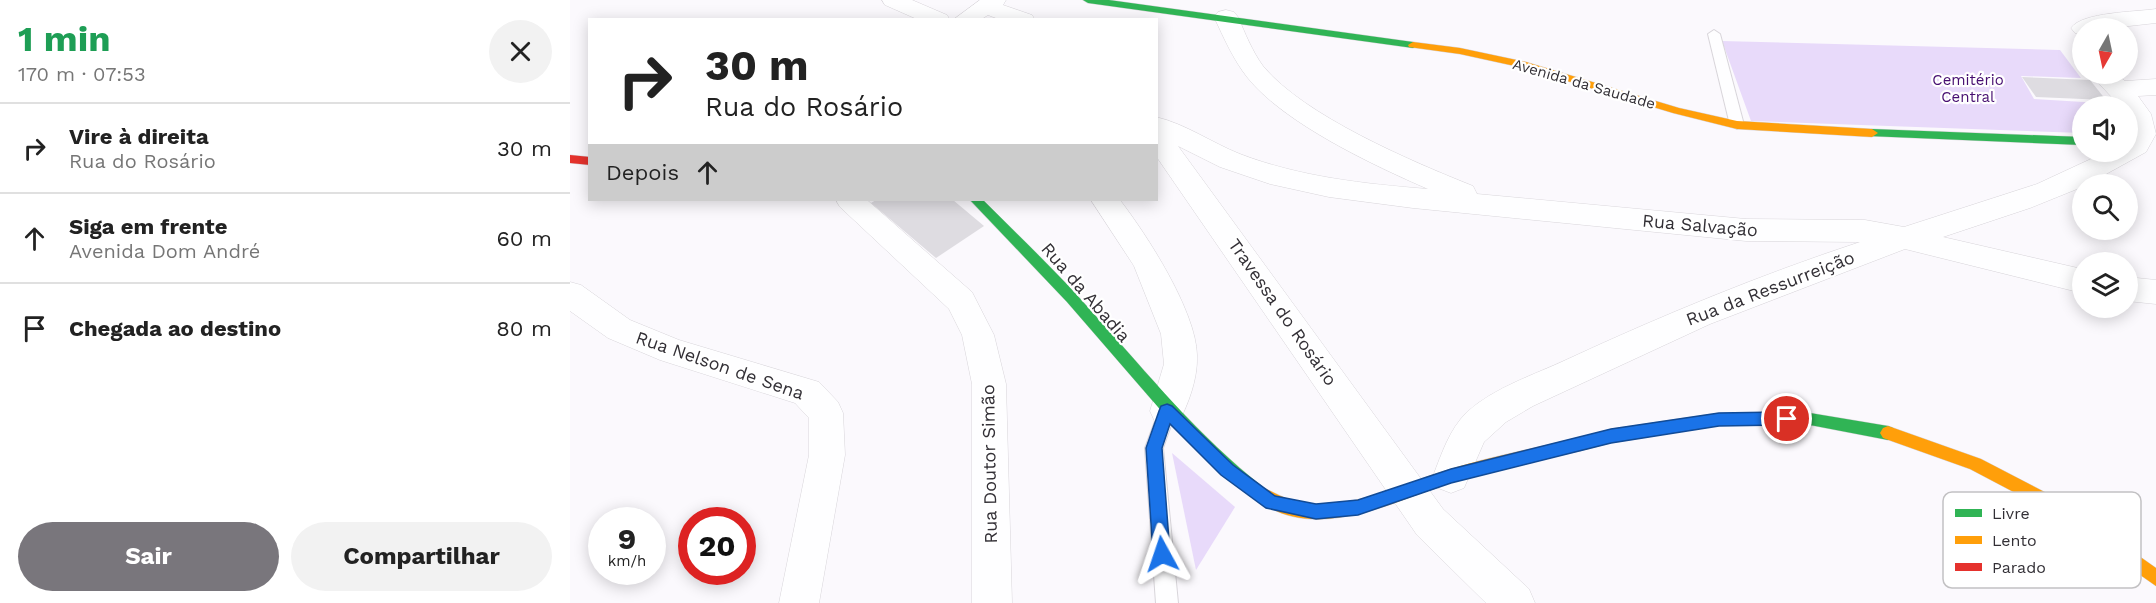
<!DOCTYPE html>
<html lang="pt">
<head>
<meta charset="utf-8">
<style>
  :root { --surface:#fff; --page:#f2f2f2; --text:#222; --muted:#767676; --line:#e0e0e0; --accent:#79767c }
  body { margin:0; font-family:"Work Sans",sans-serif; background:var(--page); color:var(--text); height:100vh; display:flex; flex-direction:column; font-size:22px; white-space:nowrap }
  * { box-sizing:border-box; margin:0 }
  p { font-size:20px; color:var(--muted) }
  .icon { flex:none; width:33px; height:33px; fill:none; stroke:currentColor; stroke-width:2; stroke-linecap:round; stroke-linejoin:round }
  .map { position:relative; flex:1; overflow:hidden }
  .sheet { display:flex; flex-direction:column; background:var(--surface); width:570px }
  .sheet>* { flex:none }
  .guide { position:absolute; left:18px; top:18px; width:570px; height:183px; border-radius:0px; box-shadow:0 3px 15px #0003; background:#fff; color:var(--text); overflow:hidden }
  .needle { width:39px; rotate:189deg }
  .buttons { position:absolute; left:1502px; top:18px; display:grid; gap:12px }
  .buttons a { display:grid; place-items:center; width:66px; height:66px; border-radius:50%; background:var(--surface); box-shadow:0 3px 15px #0003; font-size:30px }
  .speed { position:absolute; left:18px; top:507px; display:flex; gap:12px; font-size:30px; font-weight:700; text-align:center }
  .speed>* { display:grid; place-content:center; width:78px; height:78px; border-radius:50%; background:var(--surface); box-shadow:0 3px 15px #0003; line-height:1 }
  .speed small { font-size:15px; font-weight:400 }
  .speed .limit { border:9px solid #d22; background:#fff; color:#111 }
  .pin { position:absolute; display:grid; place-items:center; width:51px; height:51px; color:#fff; margin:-26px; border:3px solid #fff; border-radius:50%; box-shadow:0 2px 6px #0007 }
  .me { position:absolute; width:66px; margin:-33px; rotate:355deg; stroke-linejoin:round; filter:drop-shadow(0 0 4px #0008) }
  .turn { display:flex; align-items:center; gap:21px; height:126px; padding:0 18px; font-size:27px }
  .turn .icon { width:78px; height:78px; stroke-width:2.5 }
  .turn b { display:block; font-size:42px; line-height:51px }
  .then { display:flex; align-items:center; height:57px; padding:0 18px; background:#0003; gap:12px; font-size:22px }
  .round { display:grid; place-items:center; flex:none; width:63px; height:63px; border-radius:32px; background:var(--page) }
  .headline { display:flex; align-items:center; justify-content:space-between; height:102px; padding:0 18px }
  h1 { font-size:36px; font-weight:700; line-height:45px; color:#1e9e55 }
  .cta { display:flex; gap:12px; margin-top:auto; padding:12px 18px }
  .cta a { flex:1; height:69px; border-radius:36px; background:var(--accent); color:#fff; font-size:24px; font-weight:700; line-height:69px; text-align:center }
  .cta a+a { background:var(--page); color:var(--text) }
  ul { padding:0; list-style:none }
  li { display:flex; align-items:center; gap:18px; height:90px; padding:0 18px; border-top:2px solid var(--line) }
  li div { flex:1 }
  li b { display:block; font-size:22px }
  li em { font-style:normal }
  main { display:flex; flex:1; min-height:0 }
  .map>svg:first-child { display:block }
  .green { fill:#e8dafa }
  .building { fill:#dedce1 }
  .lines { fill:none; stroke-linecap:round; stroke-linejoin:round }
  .lane-casing { stroke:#d8d5da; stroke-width:2 }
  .street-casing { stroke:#d8d5da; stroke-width:1 }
  .fast-casing { stroke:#d8d5da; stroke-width:1 }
  .slow-casing { stroke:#d8d5da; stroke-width:1 }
  .jam-casing { stroke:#d8d5da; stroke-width:1 }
  .lane { fill:#fefeff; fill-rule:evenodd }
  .street { fill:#fefeff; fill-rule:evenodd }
  .fast { fill:#30b455; fill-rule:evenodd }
  .slow { fill:#ff9f0a; fill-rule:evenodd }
  .jam { fill:#e5322d; fill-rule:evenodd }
  .route { fill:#1a73e8; stroke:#114b97; stroke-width:1.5 }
  .labels { text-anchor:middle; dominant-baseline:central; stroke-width:4.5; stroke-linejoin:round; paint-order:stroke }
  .far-park-label { font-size:15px; fill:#460d70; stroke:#fff }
  .far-street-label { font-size:15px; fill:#333036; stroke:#fff }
  .street-label { font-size:18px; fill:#333036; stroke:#fff }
  .key { fill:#fff; stroke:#c2c1c3; stroke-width:1.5 }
  .key-label { font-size:16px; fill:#333036 }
</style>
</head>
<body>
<main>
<section class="sheet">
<div class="headline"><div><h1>1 min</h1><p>170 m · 07:53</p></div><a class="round"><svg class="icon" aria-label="close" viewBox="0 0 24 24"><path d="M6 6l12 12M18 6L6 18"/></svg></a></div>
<ul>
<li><svg class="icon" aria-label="right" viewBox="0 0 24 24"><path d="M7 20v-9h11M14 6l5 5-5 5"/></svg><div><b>Vire à direita</b><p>Rua do Rosário</p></div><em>30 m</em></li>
<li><svg class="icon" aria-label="ahead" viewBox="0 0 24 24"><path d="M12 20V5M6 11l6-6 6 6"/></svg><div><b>Siga em frente</b><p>Avenida Dom André</p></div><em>60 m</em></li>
<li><svg class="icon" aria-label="arrive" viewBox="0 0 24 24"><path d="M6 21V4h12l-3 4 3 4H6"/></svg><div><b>Chegada ao destino</b></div><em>80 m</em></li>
</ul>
<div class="cta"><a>Sair</a><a>Compartilhar</a></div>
</section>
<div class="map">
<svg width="1586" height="603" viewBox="0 0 1586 603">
  <rect width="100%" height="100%" fill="#fbf9fd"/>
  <g class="green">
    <path d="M1152,41L1490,50L1511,78L1451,76L1464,99L1530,103L1533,106H1512V133L1181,121Z"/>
    <path d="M602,453L665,507L626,570Z"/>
  </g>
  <g class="building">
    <path d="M1452,77L1520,80L1536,100L1466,97Z"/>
    <path d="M306,200H383L414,226L366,258L301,203Z"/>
  </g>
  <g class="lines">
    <g class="lane-casing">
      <g id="lane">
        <path d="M1144,30L1150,34L1174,125L1167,129L1160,125L1138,34Z"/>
        <path d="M597,403L603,405L606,411L593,448L608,603H586L575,448L591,405Z"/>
      </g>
    </g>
    <g class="street-casing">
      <g id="street">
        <path d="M312,0H342L377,15L380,20H349L315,5Z"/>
        <path d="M410,0H436L433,5L462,15L465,20H431L418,15L410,20H383Z"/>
        <path d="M1586,9V23L1541,28H1512V35L1505,33L1501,28C1512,12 1566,12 1586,9Z"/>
        <path d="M656,10L664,12L668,17C675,33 682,51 693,66C734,116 843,162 903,186L907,194L1176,219L1295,220L1334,227L1467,184L1536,152H1557L1559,134L1557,106H1550L1520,74H1546L1555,81L1586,79V95L1568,96L1581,114L1586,134L1576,152L1518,184H1512V187L1460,208L1373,237L1512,269V293L1335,249L1140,324L963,406L936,422L914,442L894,488L881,493L868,488L863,476C872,453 879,430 897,412C925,387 964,375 998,359C1093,315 1190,275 1290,242L1176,241L843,208L759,197L700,184L650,167L608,146L873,509L959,589L965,603H916L847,535L586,156V117C616,124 642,143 670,154C730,177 795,184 858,189C805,166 713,123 677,77C663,59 654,38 644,17L648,12Z"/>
        <path d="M266,200H297L402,292L424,335L436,384L442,603H402V384L392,335L379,309L270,207Z"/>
        <path d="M521,200H550C577,235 626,311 627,355C628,378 619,402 609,422L597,426L585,422L580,411L594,364L591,334L564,266Z"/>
        <path d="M1557,277L1586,280V304L1557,301Z"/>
        <path d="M0,282L11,285L60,320L109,340L249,382L268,402L273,413L275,455L249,603H209L239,455V418L225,403L90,360L38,338L0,311Z"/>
      </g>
    </g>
    <g class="fast-casing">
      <g id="fast">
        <path d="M513,0H539L843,42L848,45L843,48L518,3Z"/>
        <path d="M1302,129L1512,137V145L1298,136L1296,133Z"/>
        <path d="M400,200H413C450,237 489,274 524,314C579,375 628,436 693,487L695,492L693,497L687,499L681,497L655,476L607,429L497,302Z"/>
        <path d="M1149,413H1240L1318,426L1323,428L1326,433L1323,438L1318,440L1240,425H1149L1041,443L1010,451L1005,449L1002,444L1005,439L1041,429Z"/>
      </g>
    </g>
    <g class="slow-casing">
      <g id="slow">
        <path d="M843,42L890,48L956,62L1109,108L1167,121L1302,129L1308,133L1302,137L1167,129L1103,113L954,68L890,54L839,47L838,45Z"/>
        <path d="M1318,426L1411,459L1488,499L1586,568V586L1476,509L1400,469L1313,438L1310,433L1313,428Z"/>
        <path d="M1010,437L1015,439L1018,444L1015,449L1010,451C971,460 932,468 894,479C837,495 759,540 700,508C693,503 683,500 679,492L681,487L687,485C703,491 716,501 734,503C784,510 834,483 880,469C923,456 967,448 1010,437Z"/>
      </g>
    </g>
    <g class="jam-casing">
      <path id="jam" d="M0,155L20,157V165L0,163Z"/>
    </g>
    <use href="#lane" class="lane"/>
    <use href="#street" class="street"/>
    <use href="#fast" class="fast"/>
    <use href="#slow" class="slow"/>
    <use href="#jam" class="jam"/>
  </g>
  <path class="route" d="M597,404L602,406L663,465L705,496L746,504L788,500L881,469L1041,429L1149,413L1217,412L1222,414L1225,419L1222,424L1217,425L1149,426L1041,443L881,483L788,515L746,519L696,508L651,475L600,424L592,448L600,554L598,560L592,562L586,560L583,554L576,448L589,411L591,406Z"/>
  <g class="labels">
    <g class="far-park-label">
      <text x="1398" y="80">Cemitério<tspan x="1398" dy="17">Central</tspan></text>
    </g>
    <g class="far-street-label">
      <text transform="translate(1014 84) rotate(16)">Avenida da Saudade</text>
    </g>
    <g class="street-label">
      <text transform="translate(1130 225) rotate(5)">Rua Salvação</text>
      <text transform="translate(1200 288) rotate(-21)">Rua da Ressurreição</text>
      <text transform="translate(516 292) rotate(49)">Rua da Abadia</text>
      <text transform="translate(713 312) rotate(55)">Travessa do Rosário</text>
      <text transform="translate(150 365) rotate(19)">Rua Nelson de Sena</text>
      <text transform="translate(419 464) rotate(-91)">Rua Doutor Simão</text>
    </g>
  </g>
  <rect x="1373" y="492" width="198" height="96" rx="9" class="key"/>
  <rect x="1385" y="509" width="27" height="8" fill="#30b455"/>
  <rect x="1385" y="536" width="27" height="8" fill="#ff9f0a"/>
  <rect x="1385" y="563" width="27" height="8" fill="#e5322d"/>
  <g class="key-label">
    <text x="1422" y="519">Livre</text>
    <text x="1422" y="546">Lento</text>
    <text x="1422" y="573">Parado</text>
  </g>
</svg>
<div class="buttons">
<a><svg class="needle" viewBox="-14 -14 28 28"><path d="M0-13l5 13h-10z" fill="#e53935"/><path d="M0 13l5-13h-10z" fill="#767676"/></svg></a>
<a><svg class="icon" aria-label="sound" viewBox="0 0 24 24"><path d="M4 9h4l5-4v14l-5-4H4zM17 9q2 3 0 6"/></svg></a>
<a><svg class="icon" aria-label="search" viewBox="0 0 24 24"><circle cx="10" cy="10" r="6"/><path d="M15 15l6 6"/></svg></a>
<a><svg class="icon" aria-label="layers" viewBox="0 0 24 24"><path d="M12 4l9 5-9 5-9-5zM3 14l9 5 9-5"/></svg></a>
</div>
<div class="speed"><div>9<small>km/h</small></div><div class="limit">20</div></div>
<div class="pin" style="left:1217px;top:419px;background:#d93025"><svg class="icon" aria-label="arrive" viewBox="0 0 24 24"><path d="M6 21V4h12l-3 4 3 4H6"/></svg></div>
<svg class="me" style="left:592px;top:554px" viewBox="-20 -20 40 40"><path d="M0-17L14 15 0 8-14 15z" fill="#1a73e8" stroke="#fff" stroke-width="4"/></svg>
<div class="guide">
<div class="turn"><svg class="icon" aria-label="right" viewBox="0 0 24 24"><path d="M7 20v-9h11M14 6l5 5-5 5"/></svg><div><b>30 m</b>Rua do Rosário</div></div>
<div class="then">Depois<svg class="icon" aria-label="ahead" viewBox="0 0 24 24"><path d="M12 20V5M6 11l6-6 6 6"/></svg></div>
</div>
</div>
</main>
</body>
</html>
